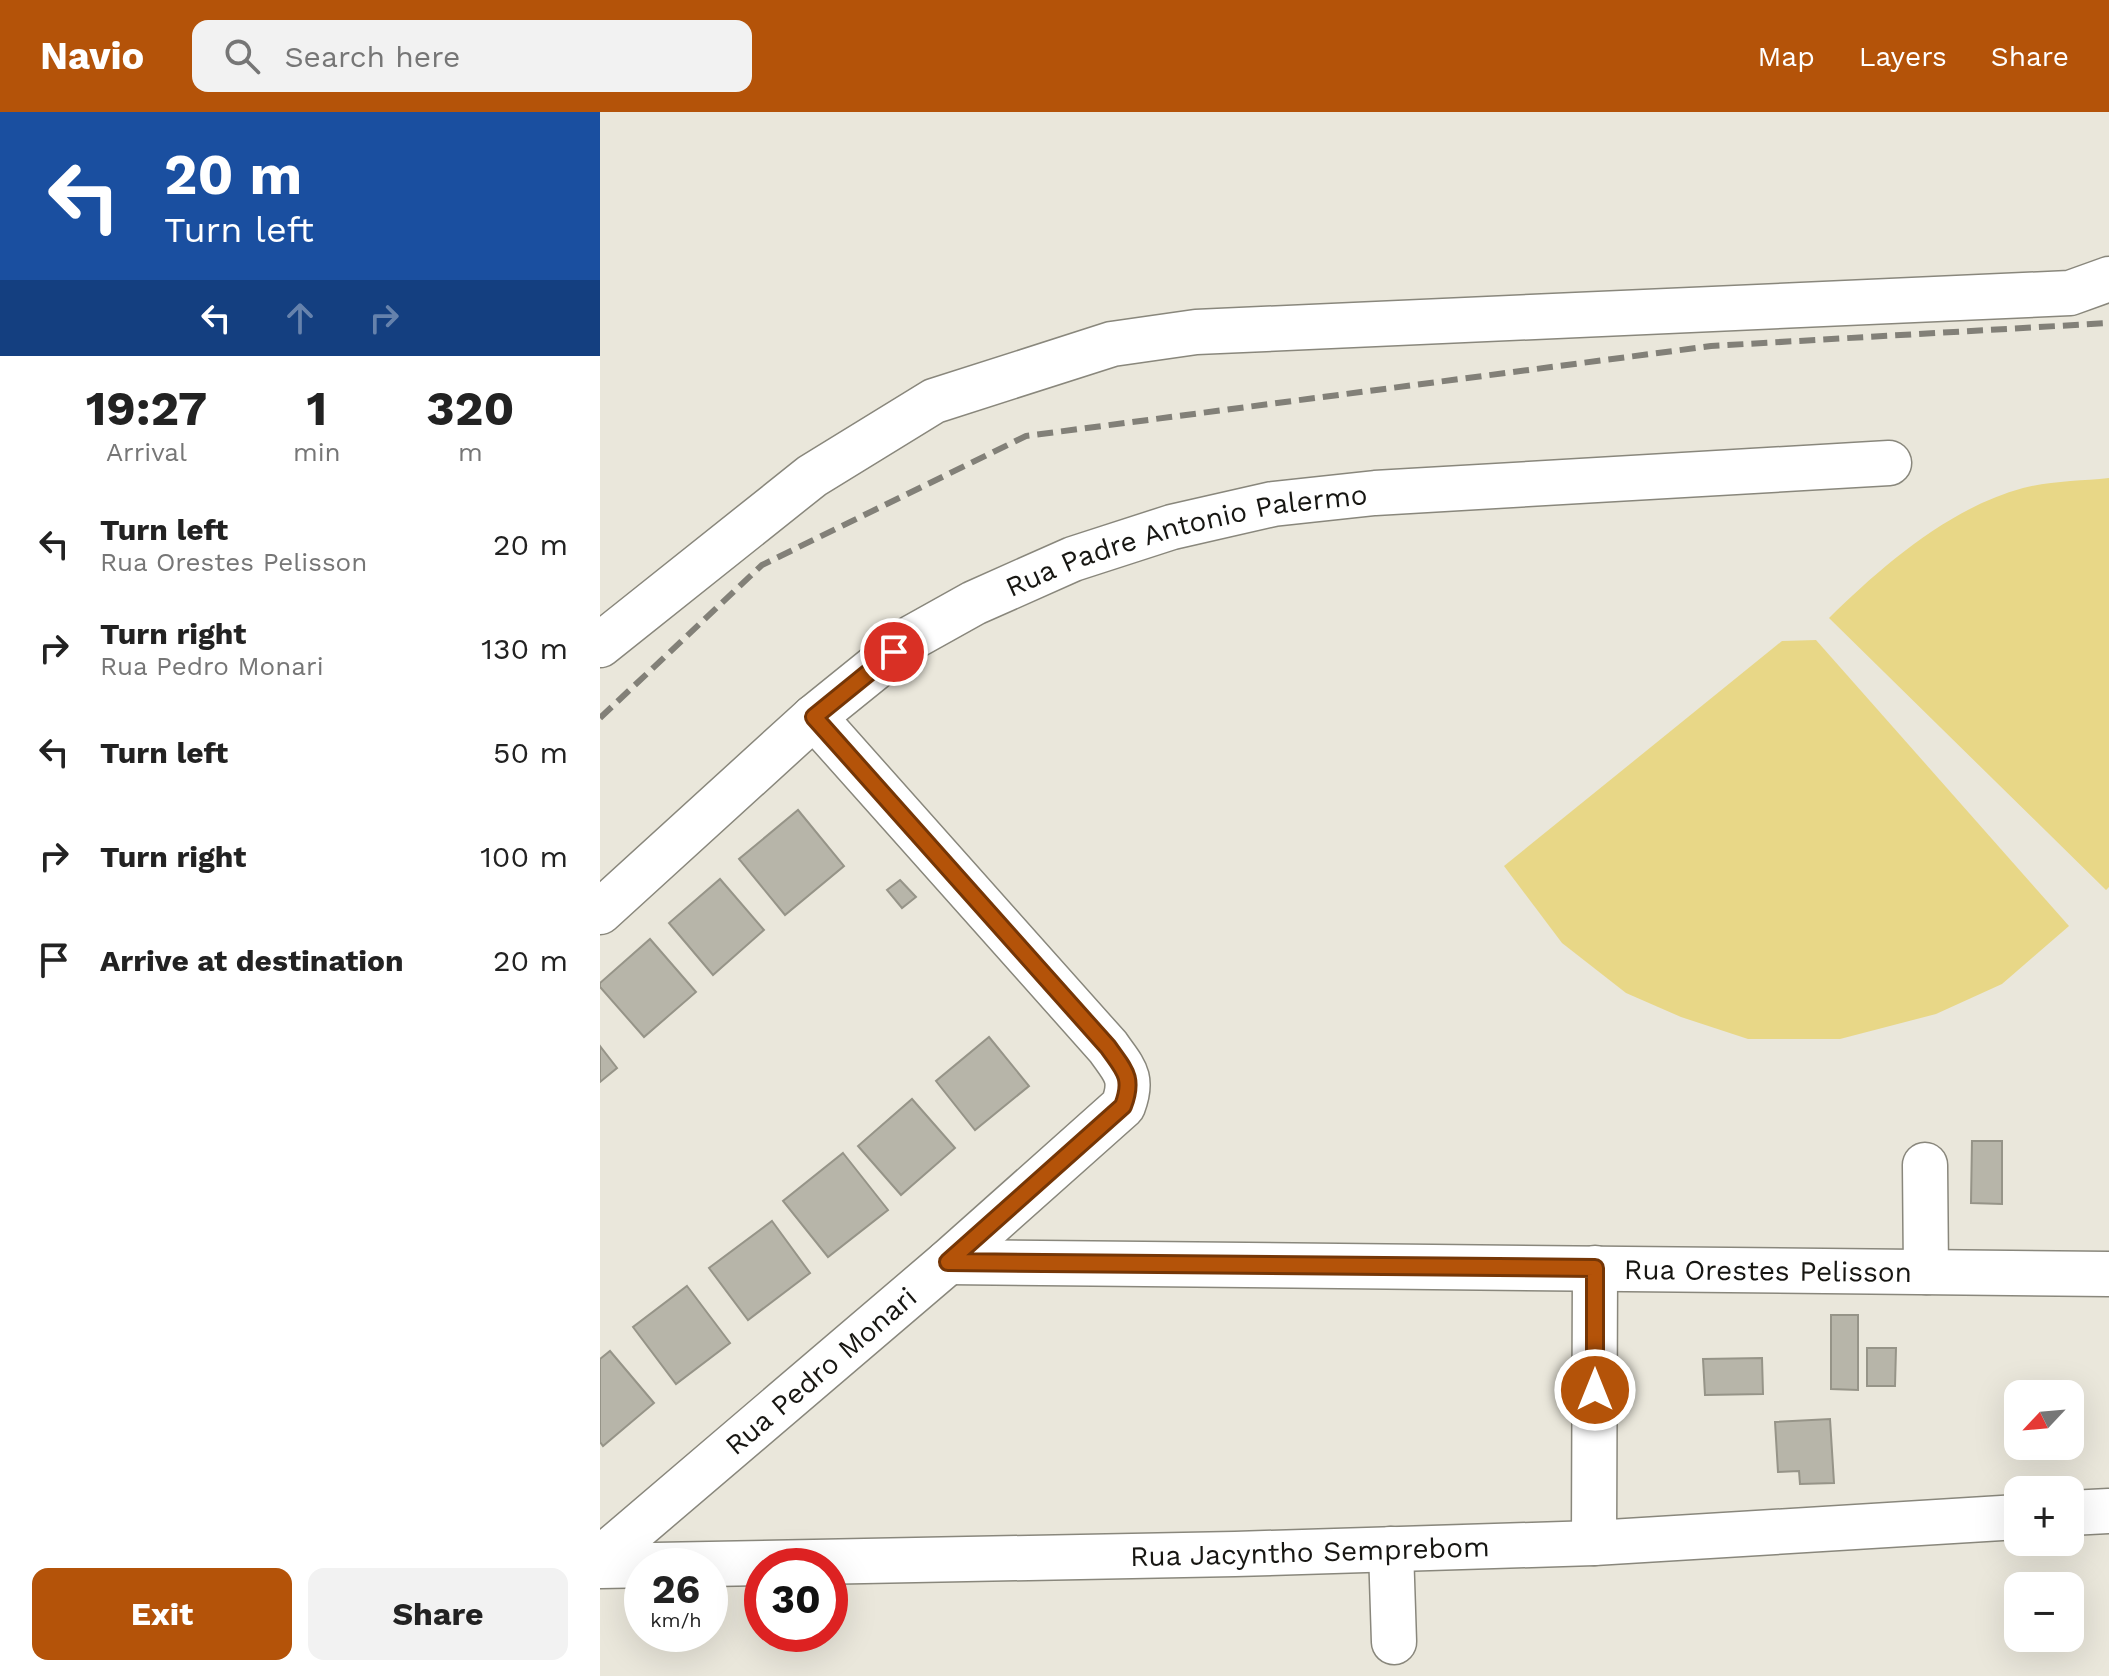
<!DOCTYPE html>
<html lang="en">
<head>
<meta charset="utf-8">
<style>
  :root { --surface:#fff; --page:#f2f2f2; --text:#222; --muted:#767676; --accent:#b45309 }
  body { margin:0; font-family:"Work Sans",sans-serif; background:var(--page); color:var(--text); height:100vh; display:flex; flex-direction:column; font-size:30px; white-space:nowrap }
  * { box-sizing:border-box; margin:0 }
  p { font-size:26px; color:var(--muted) }
  .icon { flex:none; width:44px; height:44px; fill:none; stroke:currentColor; stroke-width:2; stroke-linecap:round; stroke-linejoin:round }
  .map { position:relative; flex:1; overflow:hidden }
  .sheet { display:flex; flex-direction:column; background:var(--surface); width:600px }
  .sheet>* { flex:none }
  .top-card { background:#1a4fa0; color:#fff; overflow:hidden }
  .needle { width:52px; rotate:244deg }
  .tools { position:absolute; left:1404px; top:1268px; display:grid; gap:16px }
  .tools a { display:grid; place-items:center; width:80px; height:80px; border-radius:16px; background:var(--surface); box-shadow:0 8px 32px #0002; font-size:40px }
  .speed { position:absolute; left:24px; top:1436px; display:flex; gap:16px; font-size:40px; font-weight:700; text-align:center }
  .speed>* { display:grid; place-content:center; width:104px; height:104px; border-radius:50%; background:var(--surface); box-shadow:0 8px 32px #0002; line-height:1 }
  .speed small { font-size:20px; font-weight:400 }
  .speed .limit { border:12px solid #d22; background:#fff; color:#111 }
  .pin { position:absolute; display:grid; place-items:center; width:68px; height:68px; color:#fff; margin:-34px; border:4px solid #fff; border-radius:50%; box-shadow:0 2px 8px #0007 }
  .me { position:absolute; width:88px; margin:-44px; rotate:0deg; stroke-linejoin:round; filter:drop-shadow(0 0 6px #0008) }
  .turn { display:flex; align-items:center; gap:28px; height:168px; padding:0 32px; font-size:36px }
  .turn .icon { width:104px; height:104px; stroke-width:2.5 }
  .turn b { display:block; font-size:56px; line-height:68px }
  .lanes { display:flex; align-items:center; height:76px; padding:0 32px; background:#0003; justify-content:center; gap:40px; direction:ltr }
  .lanes .off { opacity:.35 }
  .eta { display:flex; justify-content:space-evenly; align-items:center; height:136px; text-align:center }
  .eta b { font-size:48px; font-weight:700; line-height:56px }
  .cta { display:flex; gap:16px; margin-top:auto; padding:16px 32px }
  .cta a { flex:1; height:92px; border-radius:16px; background:var(--accent); color:#fff; font-size:32px; font-weight:700; line-height:92px; text-align:center }
  .cta a+a { background:var(--page); color:var(--text) }
  ul { padding:0; list-style:none }
  li { display:flex; align-items:center; gap:24px; height:104px; padding:0 32px }
  li div { flex:1 }
  li b { display:block; font-size:30px }
  li em { font-style:normal }
  header { display:flex; align-items:center; gap:48px; box-sizing:border-box; height:112px; padding:0 40px; background:var(--accent); color:#fff }
  header strong { font-size:38px }
  nav { display:flex; gap:44px; margin-inline-start:auto; font-size:28px }
  .search { width:560px; height:72px; background:var(--page); display:flex; align-items:center; gap:20px; box-sizing:border-box; padding:0 28px; border-radius:16px; color:var(--muted); font-size:30px }
  main { display:flex; flex:1; min-height:0 }
  .map>svg:first-child { display:block }
  .green { fill:#e8d787 }
  .building { fill:#b7b5a9; stroke:#969488; stroke-width:2 }
  .lines { fill:none; stroke-linecap:round; stroke-linejoin:round }
  .minor-casing { stroke:#89877c; stroke-width:47 }
  .minor { stroke:#fff; stroke-width:44 }
  .rail { stroke:#828078; stroke-width:6; stroke-dasharray:16 8; stroke-linecap:butt }
  .route-casing { stroke:#753606; stroke-width:20 }
  .route { stroke:#b45309; stroke-width:14 }
  .labels { text-anchor:middle; dominant-baseline:central; stroke-width:7; stroke-linejoin:round; paint-order:stroke }
  .street-label { font-size:28px; fill:#171612; stroke:#fff }
</style>
</head>
<body>
<header>
<strong>Navio</strong>
<div class="search"><svg class="icon" aria-label="search" viewBox="0 0 24 24"><circle cx="10" cy="10" r="6"/><path d="M15 15l6 6"/></svg>Search here</div>
<nav><a>Map</a><a>Layers</a><a>Share</a></nav>
</header>
<main>
<section class="sheet">
<div class="top-card">
<div class="turn"><svg class="icon" aria-label="left" viewBox="0 0 24 24"><path d="M17 20v-9H6M10 6l-5 5 5 5"/></svg><div><b>20 m</b>Turn left</div></div>
<div class="lanes"><svg class="icon" aria-label="left" viewBox="0 0 24 24"><path d="M17 20v-9H6M10 6l-5 5 5 5"/></svg><svg class="icon off" aria-label="ahead" viewBox="0 0 24 24"><path d="M12 20V5M6 11l6-6 6 6"/></svg><svg class="icon off" aria-label="right" viewBox="0 0 24 24"><path d="M7 20v-9h11M14 6l5 5-5 5"/></svg></div>
</div>
<div class="eta">
<div><b>19:27</b><p>Arrival</p></div>
<div><b>1</b><p>min</p></div>
<div><b>320</b><p>m</p></div>
</div>
<ul>
<li><svg class="icon" aria-label="left" viewBox="0 0 24 24"><path d="M17 20v-9H6M10 6l-5 5 5 5"/></svg><div><b>Turn left</b><p>Rua Orestes Pelisson</p></div><em>20 m</em></li>
<li><svg class="icon" aria-label="right" viewBox="0 0 24 24"><path d="M7 20v-9h11M14 6l5 5-5 5"/></svg><div><b>Turn right</b><p>Rua Pedro Monari</p></div><em>130 m</em></li>
<li><svg class="icon" aria-label="left" viewBox="0 0 24 24"><path d="M17 20v-9H6M10 6l-5 5 5 5"/></svg><div><b>Turn left</b></div><em>50 m</em></li>
<li><svg class="icon" aria-label="right" viewBox="0 0 24 24"><path d="M7 20v-9h11M14 6l5 5-5 5"/></svg><div><b>Turn right</b></div><em>100 m</em></li>
<li><svg class="icon" aria-label="arrive" viewBox="0 0 24 24"><path d="M6 21V4h12l-3 4 3 4H6"/></svg><div><b>Arrive at destination</b></div><em>20 m</em></li>
</ul>
<div class="cta"><a>Exit</a><a>Share</a></div>
</section>
<div class="map">
<svg width="1509" height="1564" viewBox="0 0 1509 1564">
  <rect width="100%" height="100%" fill="#eae7db"/>
  <g class="green">
    <path d="M1509,366V775L1506,778L1229,506C1282,454 1349,396 1423,376C1450,369 1481,369 1509,366Z"/>
    <path d="M1216,528L1469,814L1402,872L1336,902L1240,927H1148L1081,905L1026,881L962,831L904,754L1182,529Z"/>
  </g>
  <g class="building">
    <path d="M198,698L244,754L185,803L139,747Z"/>
    <path d="M120,767L164,818L113,863L69,811Z"/>
    <path d="M300,768L316,785L302,796L287,778Z"/>
    <path d="M50,827L96,880L44,925L0,875V871Z"/>
    <path d="M389,925L429,974L375,1018L336,969Z"/>
    <path d="M0,934L17,956L0,970Z"/>
    <path d="M312,987L355,1036L301,1083L258,1034Z"/>
    <path d="M1372,1029H1402V1092L1371,1091Z"/>
    <path d="M243,1041L288,1098L228,1145L183,1089Z"/>
    <path d="M172,1109L210,1161L148,1208L109,1156Z"/>
    <path d="M87,1174L130,1231L76,1272L33,1215Z"/>
    <path d="M1231,1203H1258V1278L1231,1277Z"/>
    <path d="M1267,1236H1296L1295,1274H1267Z"/>
    <path d="M10,1239L54,1291L3,1334L0,1330V1247Z"/>
    <path d="M1162,1246L1163,1282L1105,1283L1103,1247Z"/>
    <path d="M1230,1307L1234,1371L1200,1372L1199,1359L1178,1360L1175,1310Z"/>
  </g>
  <g class="lines">
    <g class="minor-casing">
      <g id="minor">
        <path d="M0,533L212,364L334,289L512,232L596,220L1470,181L1509,167"/>
        <path id="s1" d="M0,800L214,605L313,525L374,491L473,447L572,415L673,392L775,381L1289,351"/>
        <path d="M1325,1053L1326,1160"/>
        <path id="s2" d="M348,1150L1509,1162"/>
        <path d="M1470,1401L1509,1399"/>
        <path d="M994,1431L995,1156"/>
        <path d="M791,1437L794,1530"/>
        <path id="s3" d="M0,1447L348,1150L523,994C534,965 524,958 508,935L214,605"/>
        <path id="s4" d="M0,1454L635,1442L994,1431L1418,1405"/>
      </g>
    </g>
    <use href="#minor" class="minor"/>
    <path class="rail" d="M0,606L162,453L426,324L1111,234L1509,211"/>
  </g>
  <g class="lines">
    <g class="route-casing">
      <path id="route" d="M294,540L214,605L508,935C524,958 534,965 523,994L348,1150L995,1156V1278"/>
    </g>
    <use href="#route" class="route"/>
  </g>
  <g class="labels">
    <g class="street-label">
      <text stroke="none"><textPath href="#s1" startOffset="710">Rua Padre Antonio Palermo</textPath></text>
      <text stroke="none"><textPath href="#s2" startOffset="820">Rua Orestes Pelisson</textPath></text>
      <text stroke="none"><textPath href="#s3" startOffset="290">Rua Pedro Monari</textPath></text>
      <text stroke="none"><textPath href="#s4" startOffset="710">Rua Jacyntho Semprebom</textPath></text>
    </g>
  </g>
</svg>
<div class="tools">
<a><svg class="needle" viewBox="-14 -14 28 28"><path d="M0-13l5 13h-10z" fill="#e53935"/><path d="M0 13l5-13h-10z" fill="#767676"/></svg></a>
<a>+</a>
<a>−</a>
</div>
<div class="speed"><div>26<small>km/h</small></div><div class="limit">30</div></div>
<div class="pin" style="left:294px;top:540px;background:#d93025"><svg class="icon" aria-label="arrive" viewBox="0 0 24 24"><path d="M6 21V4h12l-3 4 3 4H6"/></svg></div>
<svg class="me" style="left:995px;top:1278px" viewBox="-20 -20 40 40"><circle r="17" fill="#b45309" stroke="#fff" stroke-width="3"/><path d="M0-11L8 9 0 5-8 9z" fill="#fff"/></svg>
</div>
</main>
</body>
</html>
